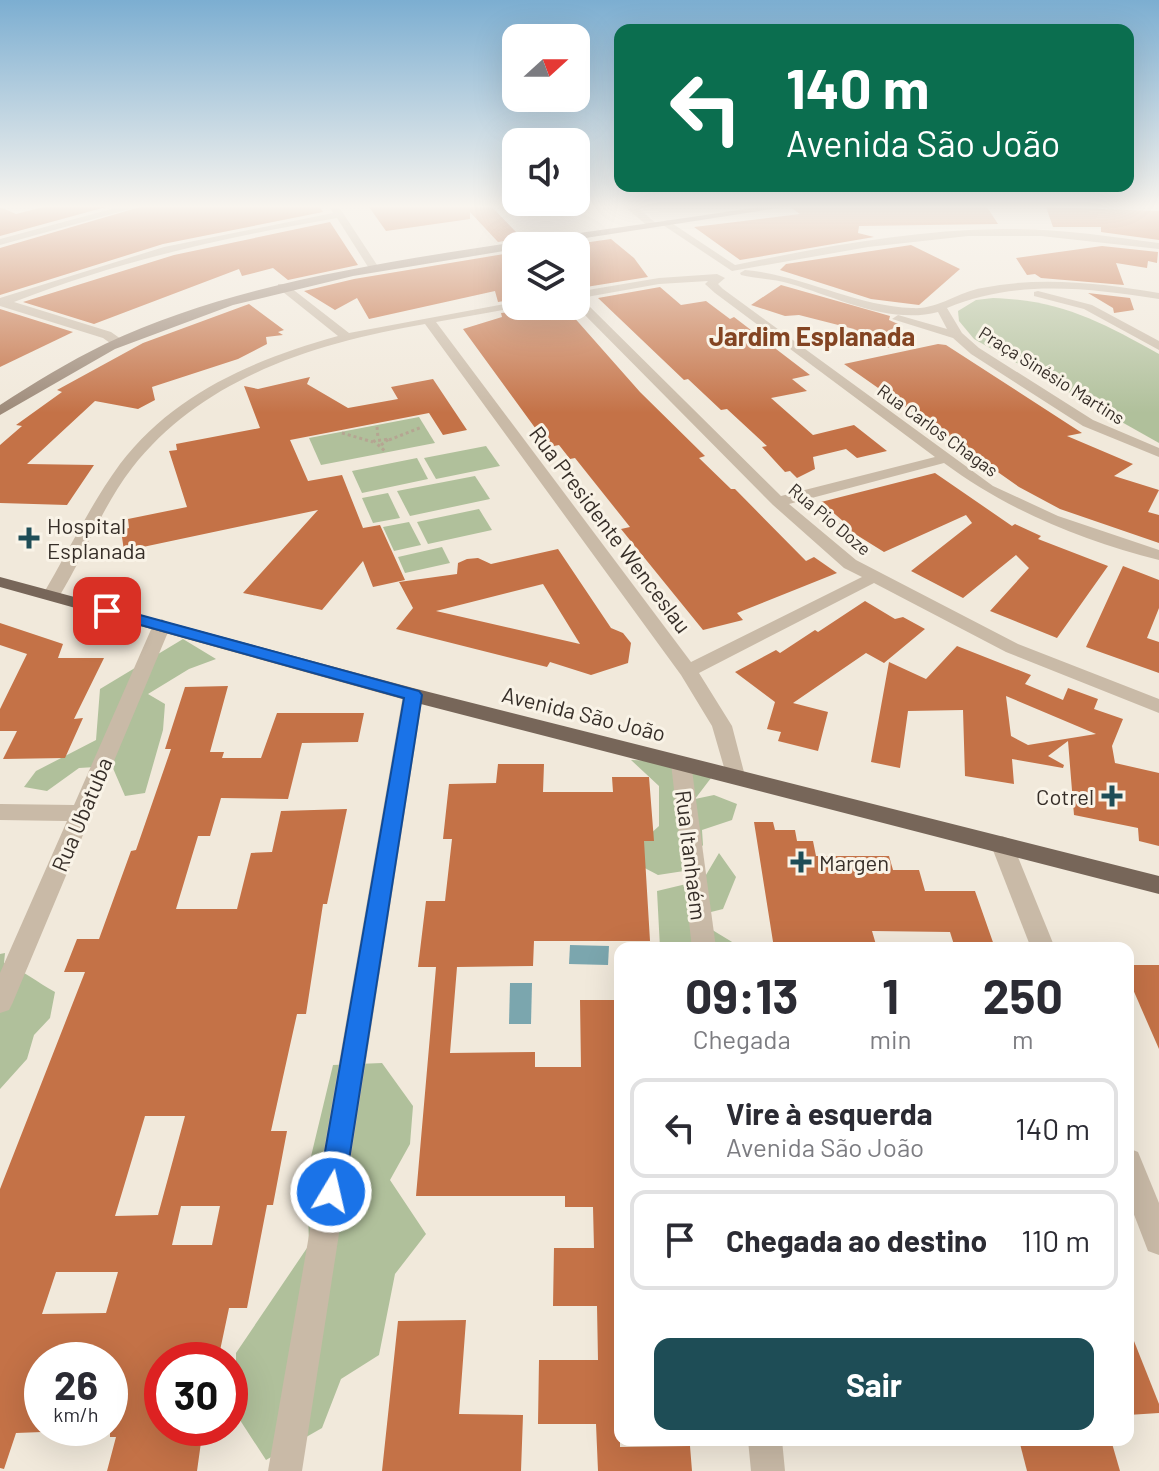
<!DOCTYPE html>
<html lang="pt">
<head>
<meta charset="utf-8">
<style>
  :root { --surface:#fff; --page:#f2f2f3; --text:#2b2b33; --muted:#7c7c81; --line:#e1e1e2; --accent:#1e4d56 }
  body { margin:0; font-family:Barlow,sans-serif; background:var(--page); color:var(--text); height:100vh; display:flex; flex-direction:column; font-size:30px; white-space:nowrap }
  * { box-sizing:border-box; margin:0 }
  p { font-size:26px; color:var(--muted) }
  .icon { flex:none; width:44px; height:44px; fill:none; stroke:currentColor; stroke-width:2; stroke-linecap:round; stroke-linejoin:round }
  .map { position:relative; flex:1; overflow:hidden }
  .details { position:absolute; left:614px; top:942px; width:520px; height:504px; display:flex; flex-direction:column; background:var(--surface); border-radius:16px; box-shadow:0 8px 32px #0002 }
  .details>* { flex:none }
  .banner { position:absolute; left:614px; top:24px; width:520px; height:168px; border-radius:16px; box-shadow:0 8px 32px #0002; background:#0b6e4f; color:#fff; overflow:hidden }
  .needle { width:52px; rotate:69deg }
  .tools { position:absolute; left:502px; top:24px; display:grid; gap:16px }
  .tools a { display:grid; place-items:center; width:88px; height:88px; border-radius:16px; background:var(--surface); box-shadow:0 8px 32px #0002; font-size:40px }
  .speed { position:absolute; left:24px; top:1342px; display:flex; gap:16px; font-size:40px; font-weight:700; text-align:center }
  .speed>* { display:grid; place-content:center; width:104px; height:104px; border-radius:50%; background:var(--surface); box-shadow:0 8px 32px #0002; line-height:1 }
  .speed small { font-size:20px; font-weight:400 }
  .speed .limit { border:12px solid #d22; background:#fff; color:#111 }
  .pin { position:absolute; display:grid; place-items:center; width:68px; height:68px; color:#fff; margin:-34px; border-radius:16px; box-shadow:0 4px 12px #0006 }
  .me { position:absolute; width:88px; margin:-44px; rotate:9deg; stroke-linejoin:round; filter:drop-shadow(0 0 6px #0008) }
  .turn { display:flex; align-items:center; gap:28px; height:168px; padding:0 40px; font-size:36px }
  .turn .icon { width:104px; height:104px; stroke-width:2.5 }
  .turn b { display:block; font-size:56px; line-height:68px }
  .eta { display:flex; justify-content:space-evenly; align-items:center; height:136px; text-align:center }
  .eta b { font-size:48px; font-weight:700; line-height:56px }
  .action { display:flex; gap:16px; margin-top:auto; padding:16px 40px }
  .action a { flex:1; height:92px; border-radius:16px; background:var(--accent); color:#fff; font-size:32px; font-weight:700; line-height:92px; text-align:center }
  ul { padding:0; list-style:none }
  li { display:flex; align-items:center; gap:24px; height:100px; margin:0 16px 12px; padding:0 24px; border:4px solid var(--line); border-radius:16px }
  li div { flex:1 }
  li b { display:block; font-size:30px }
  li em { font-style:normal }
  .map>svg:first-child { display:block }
  .green { fill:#b0c09b }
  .water { fill:#7ba6ae }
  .building { fill:#c47247; fill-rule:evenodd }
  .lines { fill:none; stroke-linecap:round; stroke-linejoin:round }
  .path { stroke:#b5a592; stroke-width:3; stroke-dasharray:3 3; stroke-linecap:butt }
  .minor { fill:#c9baa7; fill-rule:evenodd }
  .tertiary { fill:#c9baa7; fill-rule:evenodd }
  .secondary { fill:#9d8a79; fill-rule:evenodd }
  .primary { fill:#776659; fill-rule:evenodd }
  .route { fill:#1a73e8; stroke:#114b97; stroke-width:2 }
  .poi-dot { fill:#1e4d56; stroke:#f9f3e7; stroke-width:3 }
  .labels { text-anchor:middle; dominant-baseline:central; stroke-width:6; stroke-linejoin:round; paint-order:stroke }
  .far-street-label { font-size:18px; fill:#362e28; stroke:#f9f3e7 }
  .poi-label { font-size:22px; fill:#362e28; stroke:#f9f3e7; text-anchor:start }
  .street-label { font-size:22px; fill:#362e28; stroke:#f9f3e7 }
  .far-district-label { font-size:26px; font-weight:bold; fill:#834422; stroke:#f9f3e7 }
</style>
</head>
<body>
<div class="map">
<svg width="1159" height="1471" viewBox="0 0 1159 1471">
  <rect width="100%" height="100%" fill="#f1e9db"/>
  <g class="green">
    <path d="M993,298C1061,300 1101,322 1159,354V443L974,339L959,321L958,311L976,300Z"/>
    <path d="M419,417L435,443L321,465L309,438Z"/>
    <path d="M486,446L500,466L436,479L424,458Z"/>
    <path d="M417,458L428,479L362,493L352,471Z"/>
    <path d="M475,476L490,499L410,516L397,491Z"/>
    <path d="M388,493L400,518L373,523L362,498Z"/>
    <path d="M479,509L492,530L428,544L417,522Z"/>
    <path d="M409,522L421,545L394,551L383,527Z"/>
    <path d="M442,547L450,563L405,573L398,557Z"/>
    <path d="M183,639L216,659L189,669L148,694L165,704L163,730L145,793L125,796L112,766L79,768L47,791L24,787L36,771L96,740L100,689Z"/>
    <path d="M631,760L659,761L711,778L695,799L714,795L737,804L732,820L702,830L703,845L684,871L658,875L639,865L636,847L659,826V786Z"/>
    <path d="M719,853L736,877L723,909L691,917L742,948H660L657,891L703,880Z"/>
    <path d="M5,953L4,963C24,971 37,982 55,992L50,1018L34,1035L27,1059L0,1089V954Z"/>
    <path d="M382,1063L413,1106L410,1144L390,1180L426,1234L395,1274L379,1355L341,1379L322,1428L266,1460L236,1414V1353L309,1245L307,1173L333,1065Z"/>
  </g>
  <g class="water">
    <path d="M570,945L609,946L608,965L569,964Z"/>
    <path d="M510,983H532L531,1024H509Z"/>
  </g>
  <g class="building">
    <path d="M0,207L16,214L43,207H106L0,236Z"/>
    <path d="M140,207H320L323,212L163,244L0,295V248Z"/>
    <path d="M369,207H492L516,232V239L498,242L470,212V219L386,231Z"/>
    <path d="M790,207H987L998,224L859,226L858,233L874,237L740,260L694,227L800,214Z"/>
    <path d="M1046,207L1159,211V240L1101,232V227H1053Z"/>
    <path d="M330,222L358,265L288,280L273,268L242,276L239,269L94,324L23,302L174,255Z"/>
    <path d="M611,239L634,258L648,277L586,287L576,278V244Z"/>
    <path d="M911,245L960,269L919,305L871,299L780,270L786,264Z"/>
    <path d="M1102,246L1158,252L1157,263L1148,261L1147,268L1116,263L1124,285L1041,278L1035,274L1027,275L1016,258Z"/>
    <path d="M516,252V299L498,302L495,291L369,319L357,298L335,310L304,291L354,279Z"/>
    <path d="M781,285L890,316L889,320L898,324L892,329L906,332L889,348L845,337L854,329L799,315L785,316L751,305Z"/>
    <path d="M660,287L681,305L706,301L730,319L734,317L810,375L792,379L807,391L771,398L813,435L854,425L887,451L857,458L846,449L813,457L815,469L797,478L790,471L785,472L762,447L767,446L727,409L721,410L688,379L684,380L598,298Z"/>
    <path d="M1088,293L1130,298L1134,310L1114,313L1113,308Z"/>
    <path d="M249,304L284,330L278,332L283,335L266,337L267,344L238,359L152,387L155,400L138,409L95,401L27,464L94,465L67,505L0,503V445L22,426L16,425L62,392L57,390L143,343Z"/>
    <path d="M564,306L640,392L705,456L699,458L731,489H735L806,561L814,557L837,573L737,613L743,620L703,630L621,529L630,527L575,458L570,459L559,445L549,447L463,329L502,317L501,313Z"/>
    <path d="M0,309L73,332L0,367Z"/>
    <path d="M938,344L946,345L1082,433L1067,436L1133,464L1114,476L1159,490L1148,512L1159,515V543L1060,509L1019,487L844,364Z"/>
    <path d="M310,377L307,384L348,408L398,399L391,387L433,379L467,430L443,435L429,413L290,440L308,481L342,475L363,528L380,525L405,580L373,587L363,561L322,610L243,593L318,510L124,551L121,530L129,528L128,519L187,507L169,451L177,450L176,444L260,428L244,386L258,389Z"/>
    <path d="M935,473L1012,526L1015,524L1041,536L1038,539L1108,566L1057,638L990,611L1029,568L1016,555L963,598L911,571L972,523L966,515L884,552L839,524L844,522L821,502Z"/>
    <path d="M558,549L611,628L623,633L631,643L628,663L591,675L550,662L547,667L396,629L413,608L399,582L457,574L458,563L467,559L478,558L491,564ZM543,584L580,644L436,611Z"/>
    <path d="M1123,566L1159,580V608L1147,638L1159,642V673L1086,647Z"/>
    <path d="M865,601L895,619L903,617L925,629L884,663L866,653L793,703L828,712L818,751L778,741L781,732L767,729L775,702L735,672L776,650L780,653L815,630L818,632Z"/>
    <path d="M0,623L63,644L58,658H104L74,719L83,718L65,758L3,759L17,731H0V709L27,654L0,645Z"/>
    <path d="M957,646L1031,675L1025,684L1063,700L1068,688L1098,699L1094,709L1123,719L1112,746L1115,763L1159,773V846L1139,841L1138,828L1074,815L1068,741L1048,756L1064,765L1063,768L1012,759L1014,784L965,776L963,710L908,711L900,768L871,762L889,662L926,679ZM1006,696L1096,734L1028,745L1011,736Z"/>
    <path d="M228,686L210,752H224L222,758H261L277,713H364L358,742L302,743L288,799L221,798L210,836H198L176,909H237L251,853L272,852L281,811L347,809L327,904H323L306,1014H297L271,1131H287L273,1205H267L247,1308H229L218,1360H162V1428H203L197,1471H107L116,1437H110V1360H42V1432L16,1433L4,1469L0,1468V1189L85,972H64L77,939H99L131,851L136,850L171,749H165L185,687ZM145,1116H185L158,1215L115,1216ZM181,1206H220L212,1245H172ZM56,1272H118L106,1313L42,1314Z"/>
    <path d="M498,764H544L543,792H613L612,777H649L654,841H644L650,941H534L533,966L457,967L450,1053L535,1052V1067H581L580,1000H620V1447L690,1446L692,1471H598L596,1424H538L539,1360H598L597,1306H553L554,1248H594L593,1207H565V1196H416L436,967H418L426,901H445L452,839H443L449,784L496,783Z"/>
    <path d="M754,822H773L775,830H795L797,841H813L816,856H889L893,870H919L925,891H975L995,948H955L950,932L872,931L877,948H774Z"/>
    <path d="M1128,965H1159V1049L1128,978Z"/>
    <path d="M466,1320L459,1414L523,1415L521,1471H382L398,1321Z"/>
    <path d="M1128,1326L1159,1404V1413L1128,1415Z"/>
    <path d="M1019,1440H1111L1120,1471H1027Z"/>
  </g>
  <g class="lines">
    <g class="path">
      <path d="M377,427L378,438"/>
      <path d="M342,433L373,442"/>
      <path d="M389,440L422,427"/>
      <path d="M381,445L389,439L374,441L386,452"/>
    </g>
    <g class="minor">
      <path d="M119,207H137L0,245V239Z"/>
      <path d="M329,207H339L343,213L379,268L378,270H370L337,218C226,237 118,261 14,302L111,332L121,339V345H113L103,338L0,306V298L164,247L333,213Z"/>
      <path d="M667,220L735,265C822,247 912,230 1001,229C1054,228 1107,236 1159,243V249L1041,236H968L868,247L732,271L663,225Z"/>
      <path d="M745,270C802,275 855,306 912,308C937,310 958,292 982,288C1040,276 1101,283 1159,293V299C1088,288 1015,279 947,308L962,333L979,348L1093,420L1159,448V457L1083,426L971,354L953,338L892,319L898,315L947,329L938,312C890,325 836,297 791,284C774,279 758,279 741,275L740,273Z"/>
      <path d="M717,274L725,278L718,284L723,289L993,486L1058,516L1159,550V560C1083,541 1007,510 944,463L789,504L856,560L1018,644L1159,699V713L1006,652L874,583L699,673L732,726L745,776L742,781H728L712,726L681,675L425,324C316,343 203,377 132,468C101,508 84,557 57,600L51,601L42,596C68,552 90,505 120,464C174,393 255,359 338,336L278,288V284H286L349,333L516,302V306L520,307L436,322L691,662L862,577L844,568L773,505L576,306V292L659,278ZM708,281L705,284L715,293L935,457L781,496L581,298L659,284Z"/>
      <path d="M1038,291L1092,305L1159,341V350L1084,309L1034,296V292Z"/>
      <path d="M162,619L171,625L13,1002L9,1010L0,1013V973L67,821L0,820V804L74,805L153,625Z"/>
      <path d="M413,688L423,695L302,1471H268L403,695Z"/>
      <path d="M681,756L691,763L716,948H692L671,763Z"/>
      <path d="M1002,836L1010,839L1013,845L1055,948H1031L991,845L994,839Z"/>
      <path d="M1128,1148L1138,1152L1159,1203V1255L1148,1251L1128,1199Z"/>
      <path d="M748,1440H782L785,1471H751Z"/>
    </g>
    <path class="tertiary" d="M625,207H637L658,225L649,227Z"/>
    <path class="secondary" d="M758,207H785L534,246H516V249L353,276L233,305L115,349L0,415V405C34,383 68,362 105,344C213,293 334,271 451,252C553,236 655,223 758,207Z"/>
    <path class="primary" d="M0,577L413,688L1159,876V894L413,702L0,587Z"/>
  </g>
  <linearGradient id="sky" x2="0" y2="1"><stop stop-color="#7caed1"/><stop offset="0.5" stop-color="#f9f5ef"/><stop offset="1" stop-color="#f9f5ef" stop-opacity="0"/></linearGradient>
  <rect width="1159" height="413" fill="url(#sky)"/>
  <path class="route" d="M107,606L419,691L422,695L344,1192L340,1201L331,1205L321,1201L318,1192L404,698L101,614V607Z"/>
  <g class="poi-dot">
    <path d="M25 526h8v8h8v8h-8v8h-8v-8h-8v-8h8z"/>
    <path d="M1108 784h8v8h8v8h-8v8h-8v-8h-8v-8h8z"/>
    <path d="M797 850h8v8h8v8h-8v8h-8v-8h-8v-8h8z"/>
  </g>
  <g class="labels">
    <g class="far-street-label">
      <text transform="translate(1052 375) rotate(32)">Praça Sinésio Martins</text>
      <text transform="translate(938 430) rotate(36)">Rua Carlos Chagas</text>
      <text transform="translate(830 519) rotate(40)">Rua Pio Doze</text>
    </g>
    <g class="poi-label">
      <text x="47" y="525">Hospital<tspan x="47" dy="25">Esplanada</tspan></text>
      <text x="1094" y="796" text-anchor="end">Cotrel</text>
      <text x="819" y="862">Margen</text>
    </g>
    <g class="street-label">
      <text transform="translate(611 529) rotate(53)">Rua Presidente Wenceslau</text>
      <text transform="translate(584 713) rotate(14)">Avenida São João</text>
      <text transform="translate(81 814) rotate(-67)">Rua Ubatuba</text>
      <text transform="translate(692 855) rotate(83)">Rua Itanhaém</text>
    </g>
    <g class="far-district-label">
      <text x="812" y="335">Jardim Esplanada</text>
    </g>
  </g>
</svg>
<div class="tools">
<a><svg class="needle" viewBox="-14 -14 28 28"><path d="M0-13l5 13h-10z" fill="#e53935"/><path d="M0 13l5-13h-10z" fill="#7c7c81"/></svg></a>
<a><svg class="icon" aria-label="sound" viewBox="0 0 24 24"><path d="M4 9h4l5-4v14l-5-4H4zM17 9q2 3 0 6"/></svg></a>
<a><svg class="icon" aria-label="layers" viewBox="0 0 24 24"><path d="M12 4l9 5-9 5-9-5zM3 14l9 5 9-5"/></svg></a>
</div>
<div class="speed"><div>26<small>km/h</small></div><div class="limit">30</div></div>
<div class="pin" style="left:107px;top:611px;background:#d93025"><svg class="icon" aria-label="arrive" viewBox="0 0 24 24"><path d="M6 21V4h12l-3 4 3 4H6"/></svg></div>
<svg class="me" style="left:331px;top:1192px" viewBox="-20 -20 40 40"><circle r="17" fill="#1a73e8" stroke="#fff" stroke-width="3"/><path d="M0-11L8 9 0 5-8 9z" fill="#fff"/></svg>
<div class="banner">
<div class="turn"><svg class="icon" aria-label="left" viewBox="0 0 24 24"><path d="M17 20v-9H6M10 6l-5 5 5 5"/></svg><div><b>140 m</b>Avenida São João</div></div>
</div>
<section class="details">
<div class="eta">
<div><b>09:13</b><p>Chegada</p></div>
<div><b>1</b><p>min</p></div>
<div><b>250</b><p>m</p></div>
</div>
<ul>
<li><svg class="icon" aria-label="left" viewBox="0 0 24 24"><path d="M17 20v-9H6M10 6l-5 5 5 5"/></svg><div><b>Vire à esquerda</b><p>Avenida São João</p></div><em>140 m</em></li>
<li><svg class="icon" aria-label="arrive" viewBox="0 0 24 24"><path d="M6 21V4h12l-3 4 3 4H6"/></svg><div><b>Chegada ao destino</b></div><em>110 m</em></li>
</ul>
<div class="action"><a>Sair</a></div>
</section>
</div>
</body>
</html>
